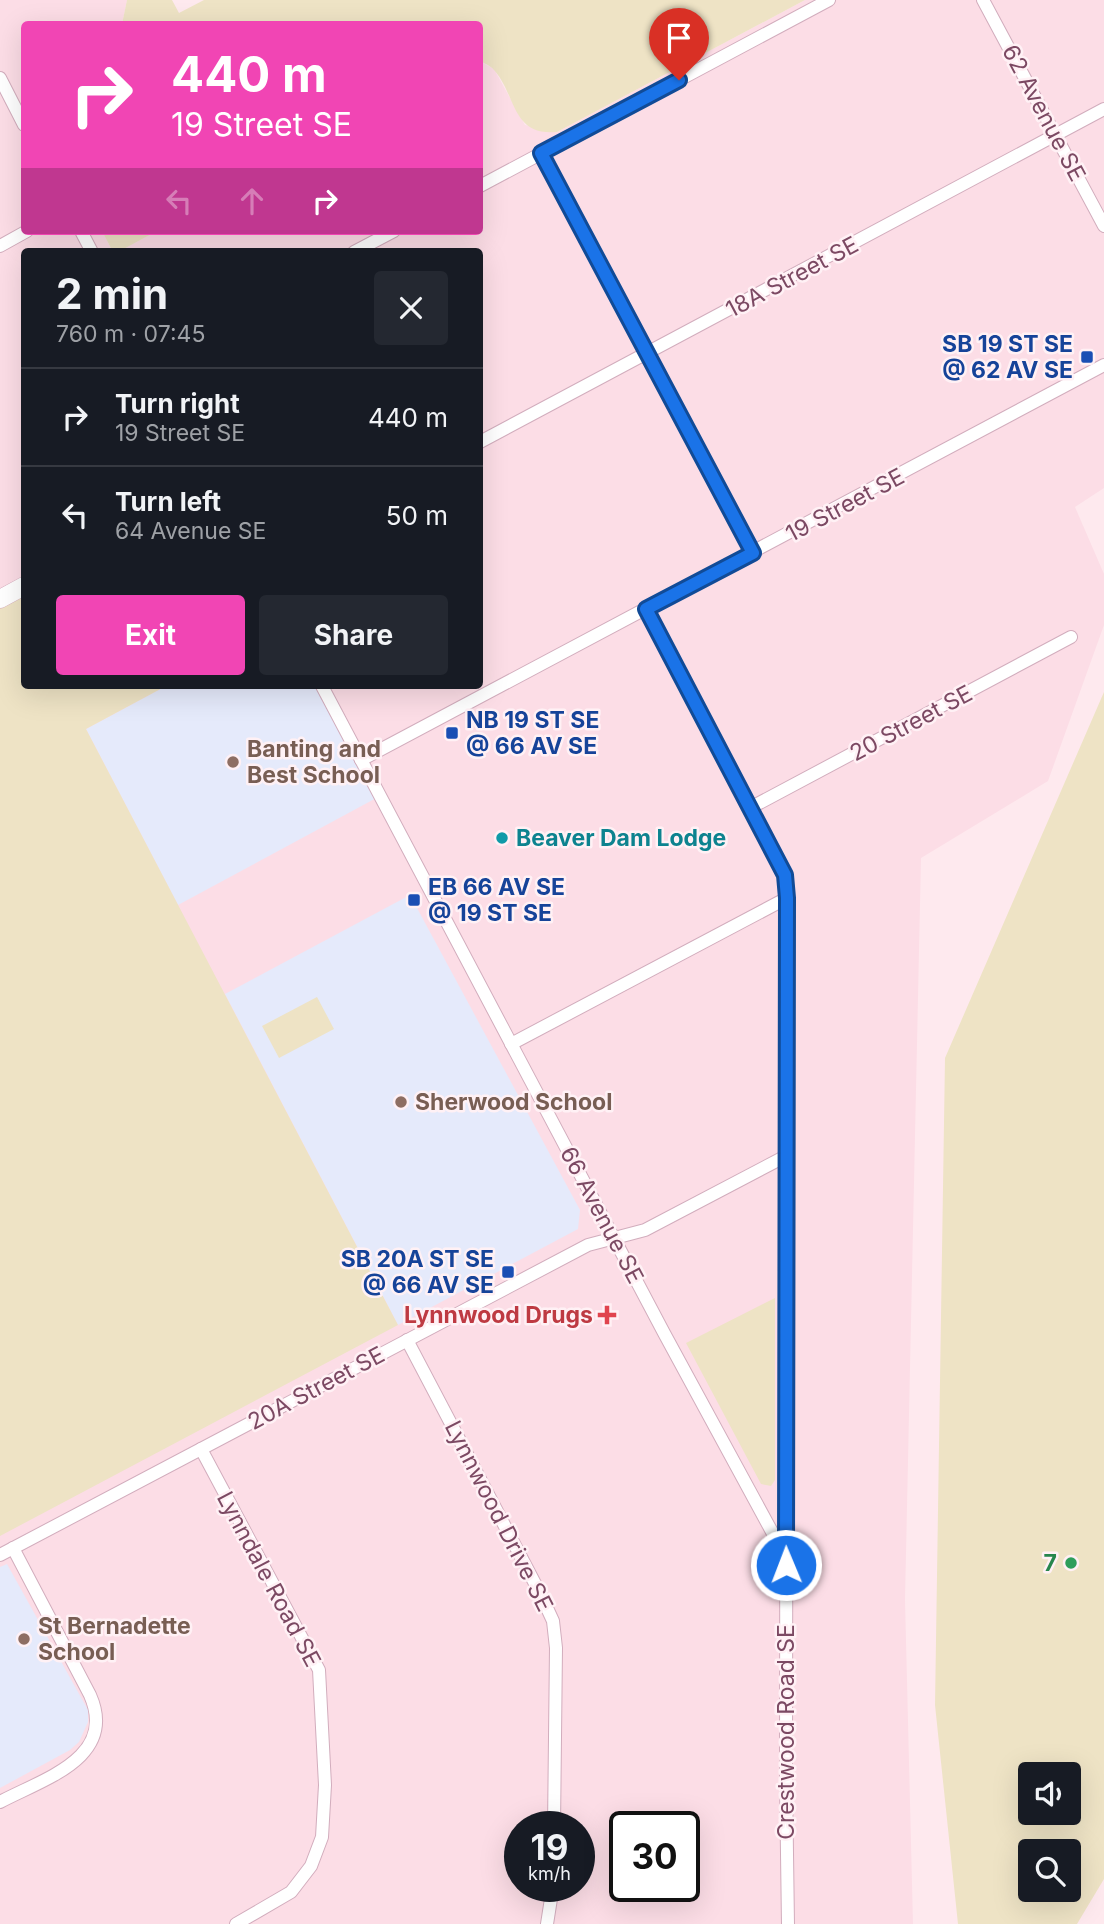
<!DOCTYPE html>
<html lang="en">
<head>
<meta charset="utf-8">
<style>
  :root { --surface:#171b24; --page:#242831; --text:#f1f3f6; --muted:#9ea1a6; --line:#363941; --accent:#f145b4 }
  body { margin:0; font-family:Inter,sans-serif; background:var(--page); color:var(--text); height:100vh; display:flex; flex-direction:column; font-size:26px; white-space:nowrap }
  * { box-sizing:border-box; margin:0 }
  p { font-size:23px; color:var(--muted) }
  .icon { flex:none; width:38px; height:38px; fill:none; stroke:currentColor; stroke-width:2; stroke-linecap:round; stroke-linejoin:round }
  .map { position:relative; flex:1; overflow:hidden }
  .details { position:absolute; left:21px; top:248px; width:462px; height:441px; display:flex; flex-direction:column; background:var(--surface); border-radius:7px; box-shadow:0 7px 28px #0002 }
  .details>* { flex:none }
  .guide { position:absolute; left:21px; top:21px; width:462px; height:214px; border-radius:7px; box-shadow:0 7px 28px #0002; background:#f145b4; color:#fff; overflow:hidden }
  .buttons { position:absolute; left:1018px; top:1762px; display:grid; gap:14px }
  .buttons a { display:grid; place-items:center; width:63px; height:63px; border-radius:7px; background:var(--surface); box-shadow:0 7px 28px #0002; font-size:35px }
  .speed { position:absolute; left:504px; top:1811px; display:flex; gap:14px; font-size:35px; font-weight:700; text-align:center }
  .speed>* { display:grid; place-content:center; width:91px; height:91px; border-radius:50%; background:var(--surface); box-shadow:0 7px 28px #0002; line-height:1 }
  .speed small { font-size:18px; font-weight:400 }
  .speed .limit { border:4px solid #111; border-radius:10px; background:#fff; color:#111 }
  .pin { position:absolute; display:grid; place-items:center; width:60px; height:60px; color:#fff; margin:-72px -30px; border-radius:50% 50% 50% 0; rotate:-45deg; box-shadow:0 0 7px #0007 }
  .pin .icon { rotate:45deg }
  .me { position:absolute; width:77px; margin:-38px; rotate:359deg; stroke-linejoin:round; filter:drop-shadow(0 0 5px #0008) }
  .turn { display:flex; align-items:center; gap:24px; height:147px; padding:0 35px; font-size:32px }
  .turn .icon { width:91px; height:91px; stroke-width:2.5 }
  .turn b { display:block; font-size:49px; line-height:60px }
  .lanes { display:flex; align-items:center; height:66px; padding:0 35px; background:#0003; justify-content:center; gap:35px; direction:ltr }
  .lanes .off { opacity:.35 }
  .round { display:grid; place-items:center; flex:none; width:74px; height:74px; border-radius:7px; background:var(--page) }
  .headline { display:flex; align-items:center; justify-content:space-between; height:119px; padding:0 35px }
  h1 { font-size:42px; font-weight:700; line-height:52px }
  .button { display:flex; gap:14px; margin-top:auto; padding:14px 35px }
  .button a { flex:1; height:80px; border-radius:7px; background:var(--accent); color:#fff; font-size:28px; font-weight:700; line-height:80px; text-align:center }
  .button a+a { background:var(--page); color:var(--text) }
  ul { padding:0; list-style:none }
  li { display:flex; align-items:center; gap:21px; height:98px; padding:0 35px; border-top:2px solid var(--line) }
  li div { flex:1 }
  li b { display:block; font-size:26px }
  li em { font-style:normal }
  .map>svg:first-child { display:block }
  .residential { fill:#fcdde6; fill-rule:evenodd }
  .education { fill:#e5eafb }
  .green { fill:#eee3c5; fill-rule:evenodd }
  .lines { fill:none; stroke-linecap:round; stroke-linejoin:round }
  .street-casing { stroke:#d2adbd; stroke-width:14 }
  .secondary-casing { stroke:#d3a7ba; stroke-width:19 }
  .street { stroke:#fff; stroke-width:12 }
  .secondary { stroke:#fff; stroke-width:18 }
  .route-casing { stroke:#114b97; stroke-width:18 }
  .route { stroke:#1a73e8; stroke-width:12 }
  .transit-dot { fill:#1a4fb4; stroke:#fff1f5; stroke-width:2.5 }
  .education-dot { fill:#8d6e63; stroke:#fff1f5; stroke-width:2.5 }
  .culture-dot { fill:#0f9aa8; stroke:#fff1f5; stroke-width:2.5 }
  .health-dot { fill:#e0444e; stroke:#fff1f5; stroke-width:2.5 }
  .leisure-dot { fill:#2e9e5b; stroke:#fff1f5; stroke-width:2.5 }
  .labels { text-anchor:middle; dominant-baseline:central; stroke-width:5; stroke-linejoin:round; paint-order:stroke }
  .street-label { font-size:23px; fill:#7c4963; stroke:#fff1f5 }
  .transit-label { font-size:23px; font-weight:bold; fill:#164399; stroke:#fff1f5; text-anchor:end }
  .education-label { font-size:23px; font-weight:bold; fill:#785e54; stroke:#fff1f5; text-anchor:start }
  .culture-label { font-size:23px; font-weight:bold; fill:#0d838f; stroke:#fff1f5; text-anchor:start }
  .health-label { font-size:23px; font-weight:bold; fill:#be3a42; stroke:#fff1f5; text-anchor:end }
  .leisure-label { font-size:23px; font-weight:bold; fill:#27864d; stroke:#fff1f5; text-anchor:end }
</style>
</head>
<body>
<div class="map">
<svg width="1104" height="1924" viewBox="0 0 1104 1924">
  <rect width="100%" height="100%" fill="#fee9ee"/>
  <path class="residential" d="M0,0H127L122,24H24V231H102L113,252H24V686H480V252H118L157,231H480V61L494,69L525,125L557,132L805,0H1104V488L1075,507L1104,574V625L1048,781L921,858L905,1600L913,1924H0ZM520,1827H579V1886H520ZM625,1827H684V1886H625Z"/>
  <g class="education">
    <path d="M166,686H322L380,796L178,905L86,729Z"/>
    <path d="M410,895L580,1210L578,1229L398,1325L225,994Z"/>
    <path d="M7,1564L88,1710V1722L79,1742L70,1750L0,1788V1567Z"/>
  </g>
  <g class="green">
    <path d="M127,0H172L179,13L204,0H805L557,132C511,136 517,96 494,70C491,66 484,63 480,61V24H122Z"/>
    <path d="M102,231H157L118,252H113Z"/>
    <path d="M24,586V686H166L86,729L398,1325L0,1536V599Z"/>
    <path d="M1104,692V1879L1077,1924H958L935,1705L945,1058ZM1031,1774H1069V1813H1031ZM1031,1852H1069V1890H1031Z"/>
    <path d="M317,997L334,1029L279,1058L262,1026Z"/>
    <path d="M775,1298V1480L771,1486L761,1484L686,1343Z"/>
  </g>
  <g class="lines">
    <g class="street-casing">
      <g id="street">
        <path d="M983,0L1104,226"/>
        <path d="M0,78L24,125"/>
        <path d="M541,154L753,553"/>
        <path d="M480,186L829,0"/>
        <path d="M81,231L92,252"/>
        <path d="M0,246L27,231"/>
        <path d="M354,252L394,231"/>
        <path d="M480,442L1104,109"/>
        <path d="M646,609L785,875L787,898L786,1782L788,1924"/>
        <path d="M322,686L664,1333L784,1554"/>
        <path d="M361,760L1104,365"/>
        <path d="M750,808L1071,637"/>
        <path d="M511,1044L787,898"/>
        <path d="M407,1340L541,1595L553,1621L556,1648L554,1827"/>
        <path d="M201,1449L319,1670L325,1785L322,1837L311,1866L291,1892L236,1924"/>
        <path d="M0,1555L588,1245L645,1230L786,1156"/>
        <path d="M0,1802C43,1779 118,1758 90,1695L13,1548"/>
        <path d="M547,1924L553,1886"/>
      </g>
    </g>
    <g class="secondary-casing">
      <path id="secondary" d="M0,599L24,586"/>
    </g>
    <use href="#street" class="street"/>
    <use href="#secondary" class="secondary"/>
  </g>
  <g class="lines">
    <g class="route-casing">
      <path id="route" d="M679,80L541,153L753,553L646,609L785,875L787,898L786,1565"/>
    </g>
    <use href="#route" class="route"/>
  </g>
  <g class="transit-dot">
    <rect x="1080" y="350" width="14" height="14" rx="3.5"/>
    <rect x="445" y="726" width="14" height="14" rx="3.5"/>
    <rect x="407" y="893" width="14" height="14" rx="3.5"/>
    <rect x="501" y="1265" width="14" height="14" rx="3.5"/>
  </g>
  <g class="education-dot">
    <circle cx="233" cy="762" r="7"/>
    <circle cx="401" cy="1102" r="7"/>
    <circle cx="24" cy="1639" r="7"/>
  </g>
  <circle class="culture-dot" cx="502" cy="838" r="7"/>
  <path class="health-dot" d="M603.5 1304.5h7v7h7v7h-7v7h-7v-7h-7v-7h7z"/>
  <circle class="leisure-dot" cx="1071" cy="1563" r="7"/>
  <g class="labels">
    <g class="street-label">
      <text transform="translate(1044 113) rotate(62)">62 Avenue SE</text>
      <text transform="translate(792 277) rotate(-28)">18A Street SE</text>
      <text transform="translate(845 505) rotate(-28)">19 Street SE</text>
      <text transform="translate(911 723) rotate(-28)">20 Street SE</text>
      <text transform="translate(602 1215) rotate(62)">66 Avenue SE</text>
      <text transform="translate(316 1388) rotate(-28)">20A Street SE</text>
      <text transform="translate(499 1516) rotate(63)">Lynnwood Drive SE</text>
      <text transform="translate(269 1579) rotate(62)">Lynndale Road SE</text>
      <text transform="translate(786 1732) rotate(-90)">Crestwood Road SE</text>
    </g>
    <g class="transit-label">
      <text x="1073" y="344">SB 19 ST SE<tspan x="1073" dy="26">@ 62 AV SE</tspan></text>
      <text x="466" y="720" text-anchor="start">NB 19 ST SE<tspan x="466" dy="26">@ 66 AV SE</tspan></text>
      <text x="428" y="887" text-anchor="start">EB 66 AV SE<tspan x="428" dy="26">@ 19 ST SE</tspan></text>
      <text x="494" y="1259">SB 20A ST SE<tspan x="494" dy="26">@ 66 AV SE</tspan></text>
    </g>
    <g class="education-label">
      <text x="247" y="749">Banting and<tspan x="247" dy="26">Best School</tspan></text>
      <text x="415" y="1102">Sherwood School</text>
      <text x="38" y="1626">St Bernadette<tspan x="38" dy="26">School</tspan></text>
    </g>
    <g class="culture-label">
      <text x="516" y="838">Beaver Dam Lodge</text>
    </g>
    <g class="health-label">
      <text x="593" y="1315">Lynnwood Drugs</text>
    </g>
    <g class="leisure-label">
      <text x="1057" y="1563">7</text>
    </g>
  </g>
</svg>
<div class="buttons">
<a><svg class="icon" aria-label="sound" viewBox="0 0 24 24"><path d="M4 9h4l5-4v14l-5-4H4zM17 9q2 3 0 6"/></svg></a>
<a><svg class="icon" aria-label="search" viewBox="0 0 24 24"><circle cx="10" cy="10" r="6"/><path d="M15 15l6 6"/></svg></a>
</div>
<div class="speed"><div>19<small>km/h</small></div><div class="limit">30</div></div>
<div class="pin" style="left:679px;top:80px;background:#d93025"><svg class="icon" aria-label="arrive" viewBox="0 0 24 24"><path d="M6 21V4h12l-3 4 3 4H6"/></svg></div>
<svg class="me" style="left:786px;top:1565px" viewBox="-20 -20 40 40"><circle r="17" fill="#1a73e8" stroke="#fff" stroke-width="3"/><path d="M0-11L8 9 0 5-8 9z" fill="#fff"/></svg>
<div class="guide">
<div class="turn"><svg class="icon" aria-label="right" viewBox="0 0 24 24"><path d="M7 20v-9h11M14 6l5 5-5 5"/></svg><div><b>440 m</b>19 Street SE</div></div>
<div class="lanes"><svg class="icon off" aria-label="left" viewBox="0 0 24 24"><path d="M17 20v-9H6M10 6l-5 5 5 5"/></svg><svg class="icon off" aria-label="ahead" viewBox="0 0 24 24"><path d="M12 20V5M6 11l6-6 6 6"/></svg><svg class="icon" aria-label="right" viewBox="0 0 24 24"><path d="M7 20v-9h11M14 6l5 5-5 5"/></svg></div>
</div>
<section class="details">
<div class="headline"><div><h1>2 min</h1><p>760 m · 07:45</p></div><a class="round"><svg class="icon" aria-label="close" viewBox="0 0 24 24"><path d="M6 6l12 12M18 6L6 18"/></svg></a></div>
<ul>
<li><svg class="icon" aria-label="right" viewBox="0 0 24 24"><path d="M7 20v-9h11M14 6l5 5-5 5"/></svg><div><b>Turn right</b><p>19 Street SE</p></div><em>440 m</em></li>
<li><svg class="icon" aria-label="left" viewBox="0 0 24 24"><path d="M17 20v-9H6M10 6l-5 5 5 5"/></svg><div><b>Turn left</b><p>64 Avenue SE</p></div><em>50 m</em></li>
</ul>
<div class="button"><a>Exit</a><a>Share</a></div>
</section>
</div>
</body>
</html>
